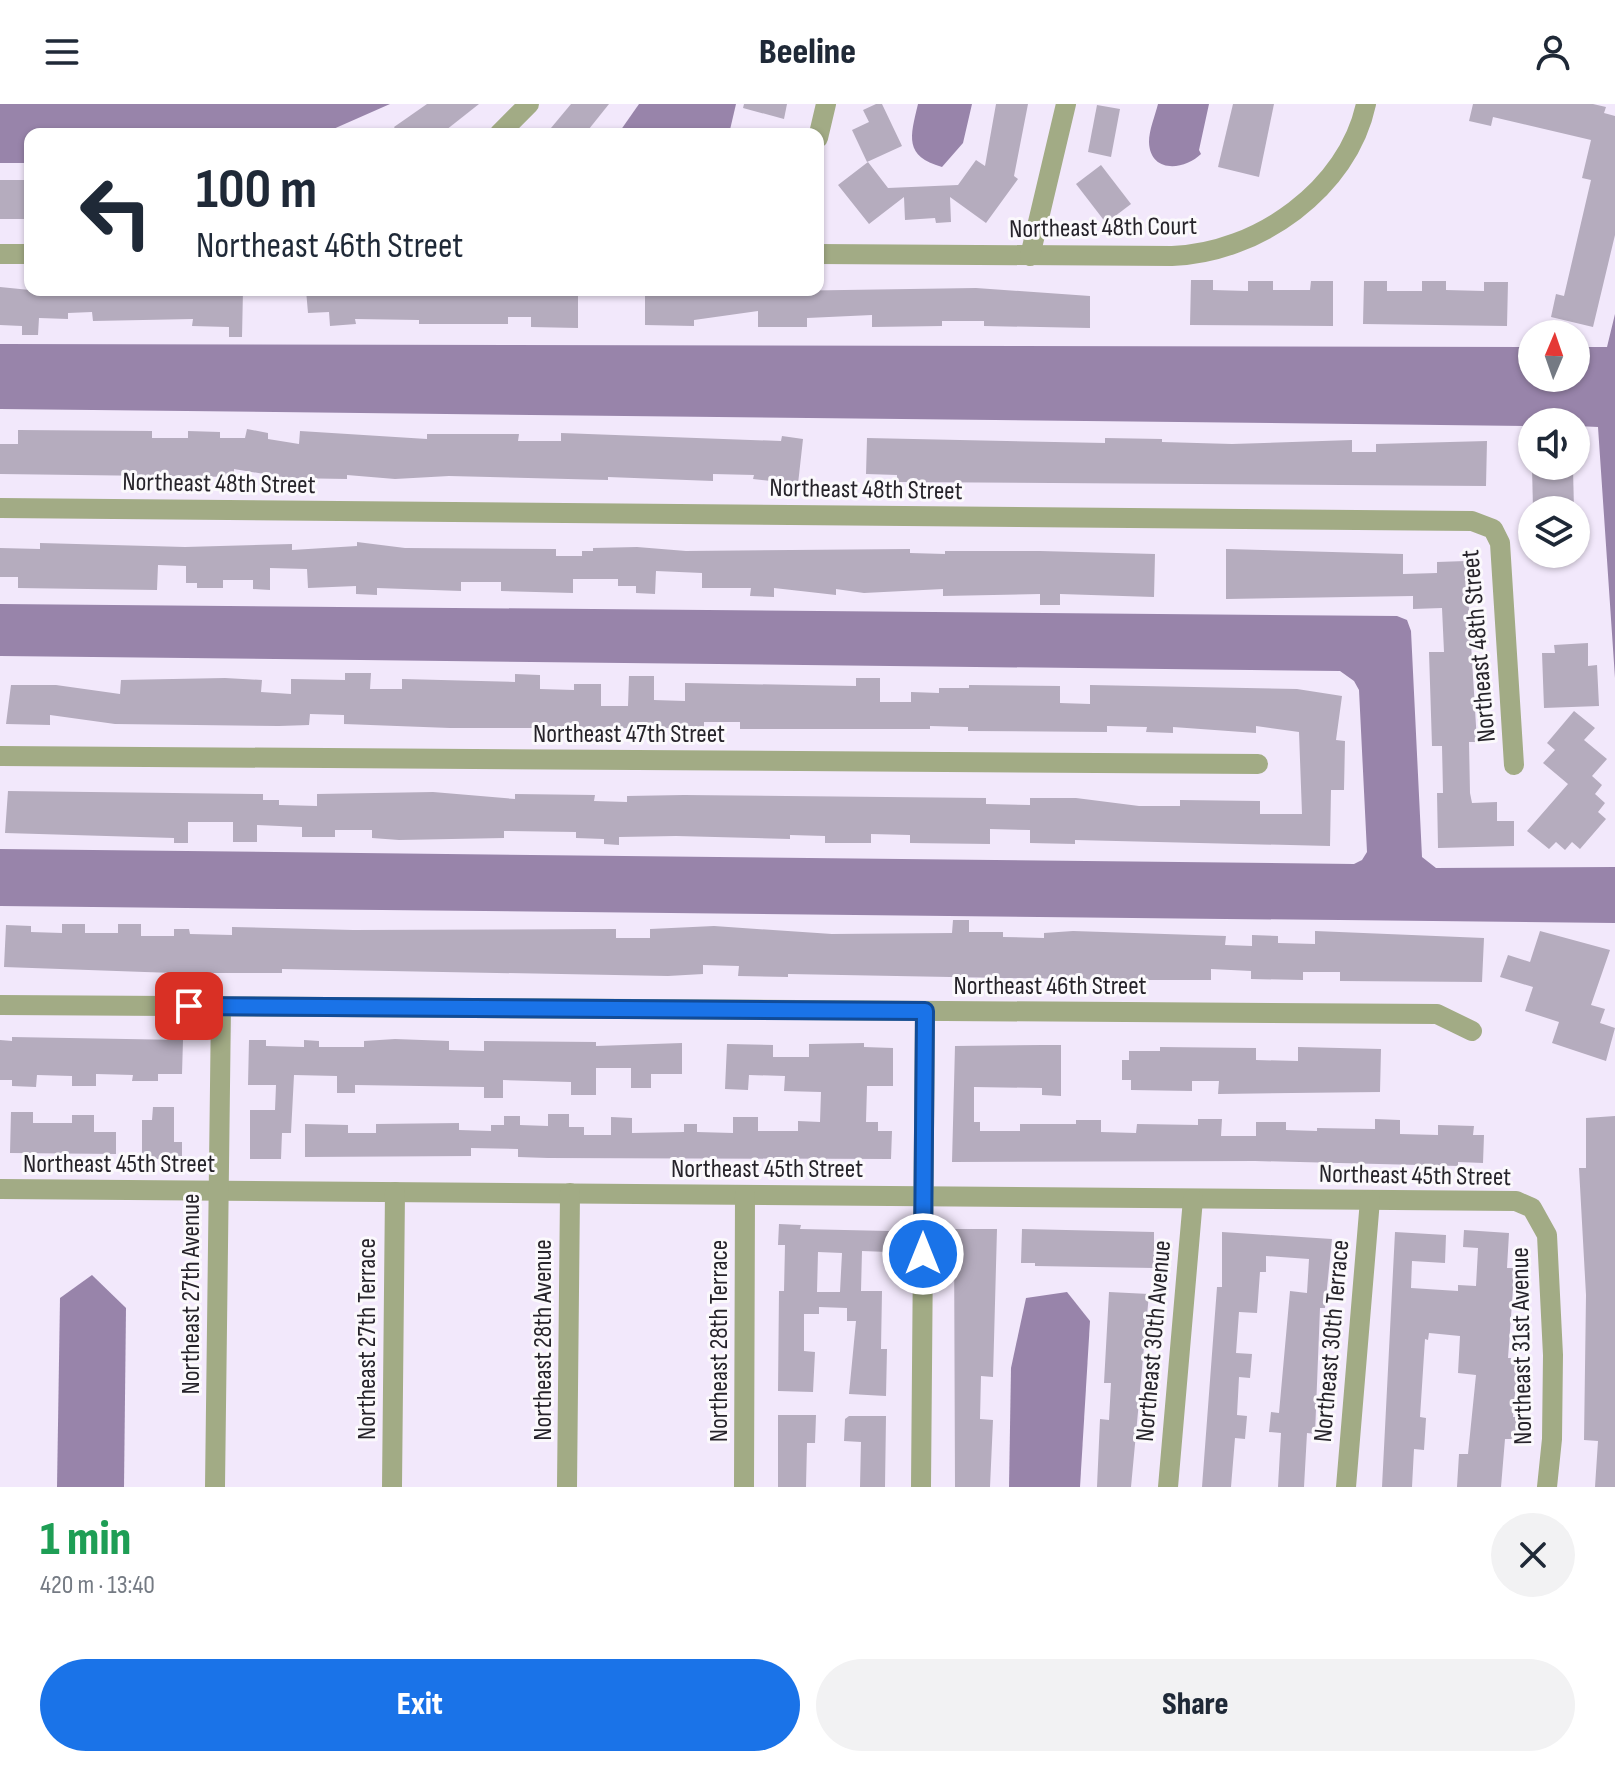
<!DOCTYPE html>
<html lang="en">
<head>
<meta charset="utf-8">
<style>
  :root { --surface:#fff; --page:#f2f2f3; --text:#1f2937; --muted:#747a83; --accent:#1a73e8 }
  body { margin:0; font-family:"Sofia Sans Condensed",sans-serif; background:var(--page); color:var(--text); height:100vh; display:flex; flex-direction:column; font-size:30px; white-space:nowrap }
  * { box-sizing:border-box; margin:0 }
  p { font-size:26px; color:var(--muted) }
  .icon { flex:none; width:44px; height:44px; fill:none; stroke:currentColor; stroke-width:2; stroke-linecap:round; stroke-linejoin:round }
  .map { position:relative; height:1383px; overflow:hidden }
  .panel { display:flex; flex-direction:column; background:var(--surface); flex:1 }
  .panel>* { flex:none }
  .banner { position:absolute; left:24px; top:24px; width:800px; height:168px; border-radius:16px; box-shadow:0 2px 6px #0004; background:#fff; color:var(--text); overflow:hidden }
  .needle { width:52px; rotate:2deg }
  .buttons { position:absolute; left:1518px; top:216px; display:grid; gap:16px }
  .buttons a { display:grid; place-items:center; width:72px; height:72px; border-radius:50%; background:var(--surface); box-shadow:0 2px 6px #0004; font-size:40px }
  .pin { position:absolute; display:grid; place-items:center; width:68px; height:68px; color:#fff; margin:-34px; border-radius:16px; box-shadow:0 4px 12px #0006 }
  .me { position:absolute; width:88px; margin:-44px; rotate:0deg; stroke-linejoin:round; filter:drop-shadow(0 0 6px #0008) }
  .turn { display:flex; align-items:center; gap:28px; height:168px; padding:0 40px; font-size:36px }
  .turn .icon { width:104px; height:104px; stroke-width:2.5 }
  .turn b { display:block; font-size:56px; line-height:68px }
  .round { display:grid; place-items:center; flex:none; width:84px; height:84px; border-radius:42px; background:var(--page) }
  .summary { display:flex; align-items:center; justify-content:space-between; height:136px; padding:0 40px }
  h1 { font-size:48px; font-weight:800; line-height:60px; color:#1e9e55 }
  .primary-button { display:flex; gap:16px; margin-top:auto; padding:16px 40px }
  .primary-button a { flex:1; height:92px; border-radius:48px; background:var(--accent); color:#fff; font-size:32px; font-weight:800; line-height:92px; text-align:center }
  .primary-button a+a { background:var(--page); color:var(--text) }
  header { display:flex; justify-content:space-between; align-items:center; height:104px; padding:0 40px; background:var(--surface); font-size:36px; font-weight:800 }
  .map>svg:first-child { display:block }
  .water { fill:#9884aa }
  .building { fill:#b5acbe; fill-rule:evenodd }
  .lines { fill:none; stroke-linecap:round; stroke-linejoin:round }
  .minor { stroke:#a2ab85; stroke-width:20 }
  .route-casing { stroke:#114b97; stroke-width:20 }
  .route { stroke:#1a73e8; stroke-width:14 }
  .labels { text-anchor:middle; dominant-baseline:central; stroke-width:6; stroke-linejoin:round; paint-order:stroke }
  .street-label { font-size:26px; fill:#26232a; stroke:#fbf9fc }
</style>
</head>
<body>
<header><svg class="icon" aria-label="menu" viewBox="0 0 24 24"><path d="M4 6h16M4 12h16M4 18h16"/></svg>Beeline<svg class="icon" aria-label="person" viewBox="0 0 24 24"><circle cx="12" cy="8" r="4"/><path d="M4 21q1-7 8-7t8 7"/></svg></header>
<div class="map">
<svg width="1615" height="1383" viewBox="0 0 1615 1383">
  <rect width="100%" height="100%" fill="#f2e8fb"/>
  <g class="water">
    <path d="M0,0H390L322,30H30V59H0Z"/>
    <path d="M639,0H736L729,30H618Z"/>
    <path d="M918,0H972L963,39L942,63C904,52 910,33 918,0Z"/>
    <path d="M1158,0H1209L1199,46L1201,50C1185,66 1150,70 1149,38C1149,26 1155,12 1158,0Z"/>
    <path d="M1615,210V574L1598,323L1576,322V318H1532V322L0,305V240L1532,243V274H1576V243H1607Z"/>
    <path d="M0,500L1397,512L1407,516L1411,527L1422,753L1436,764L1615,763V819L0,802V745L1354,760L1362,756L1367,748L1359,586L1354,577L1340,567L0,552Z"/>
    <path d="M92,1171L126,1204L124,1383H57L60,1194Z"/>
    <path d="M1067,1188L1090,1217L1080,1383H1009L1011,1264L1026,1194Z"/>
  </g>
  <g class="building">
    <path d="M427,0H479L441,30H399L394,23Z"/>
    <path d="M571,0H609L585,30H546Z"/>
    <path d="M744,0H787L784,15L743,4Z"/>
    <path d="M876,0H882L902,42L867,58L852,26L869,18L863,6Z"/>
    <path d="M996,0H1028L1014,72L1018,75L986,119L950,93L951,118L936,119L935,114L905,116L904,93L869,120L838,81L868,58L888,84L958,81L976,56L985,62Z"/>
    <path d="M1233,0H1274L1259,73L1218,63Z"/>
    <path d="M1473,0H1593L1606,3L1604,9L1615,12V131L1593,223L1551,213L1556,190L1564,192L1591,76L1582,74L1591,36L1493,13L1491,22L1469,17Z"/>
    <path d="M1097,1L1120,5L1111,53L1088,48Z"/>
    <path d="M1101,61L1131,100L1106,119L1076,80Z"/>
    <rect x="0" y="76" width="30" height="39"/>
    <path d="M1191,176H1213V186L1248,187V177H1273V186H1310L1311,177H1333V222L1190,221Z"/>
    <path d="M1364,177H1387V187H1422V177H1446V186L1484,187V178H1508L1507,222L1363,220Z"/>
    <path d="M0,183L30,186H243L242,233H229V223L192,222L193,215L93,217L92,208L68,209V215L39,214L38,231H22V222L0,221Z"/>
    <path d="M976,184L1090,192V224L984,222V217H942V222L872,223V211L807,214V223H758V207L694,216V222L645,221V189Z"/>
    <path d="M306,186H578V224L531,223V213H508V220H419V216L355,215L356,220L330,222L329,208L308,209Z"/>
    <path d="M247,325L268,329V335L299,340L300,327L427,335V330H519L518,337H561V329L781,337L782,332L803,335L798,380L753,375L754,371L713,370V377L608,373V376L449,372L395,375L347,371V375L288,374L234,365V373L0,370V340H18V326L152,327V334H188V327L220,328V334H245Z"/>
    <path d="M867,334L1105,339V334L1162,335V338L1232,340L1352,336V348H1376V340L1487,337L1486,382L897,378V371L866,370Z"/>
    <path d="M1532,362L1573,364L1574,406H1533Z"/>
    <path d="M357,438L405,444L556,445V452H582V447H593V444L637,443L686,447L910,445V449L945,450V447H1040L1155,450L1154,493L1060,490V501H1040V490L943,492V485L864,489L836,485V491L774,484V493L750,492L751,484H702V469L656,467L655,490L636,489V482H618V475H573V489L501,487V478H461V487L377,484V491L356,490V482L308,484L307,465L270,464V486L253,485V476H223V484H197V479H186V462L158,461L157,486L18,484V473H0V444L40,445V439L185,443L292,440V446L357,442Z"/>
    <path d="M1226,445L1403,450V470L1437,469V458L1466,457L1477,638H1469L1470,689L1472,699L1497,698V717H1514V742L1438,744L1437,689H1443L1442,642H1432L1429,548H1444L1442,504L1413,505V492L1226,495Z"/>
    <path d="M1588,539V562L1597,561L1599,602L1544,604L1542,549H1555L1554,541Z"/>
    <path d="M345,569H371L370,585H402V575L515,578V570L540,571V585L574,586V580H601V602H628L629,572H654V596L685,597V579L856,582V574H880V598H911V588L939,589V584H969V581L1060,582V599L1090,600V581L1297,585L1342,592L1336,636L1345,637L1344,686H1331L1330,742L1075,736V740L1030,739V726L990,725V740L910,739V731L871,730V739H825V732L790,731V735L676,732L619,733V741L604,740V735L576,734V728L504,727V734L399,736L372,734V726H335V733H302V723L257,721V738H233V718H188V739H174V734L5,729L8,687L263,690V696H279V701L317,702V690L433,688L515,695V690L595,691L594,697L627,698V692L684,691L986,694V700L1030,701V694H1076L1139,702H1180V696L1260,697V710H1302L1299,628L1256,622V629L1173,623V629L1146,628L1147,623L1107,622V628L968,627V623L930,622V625H740V618H704V624H450L344,620V611L310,610L309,621L279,622L115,620L50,611V621L6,620L11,581H56L120,590L121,576L225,574L262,576L261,588L291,590V575L345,576Z"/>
    <path d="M1574,607L1595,624L1584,636L1607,655L1592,672L1602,681L1595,690L1605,699L1598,708L1606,715L1580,745L1572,738L1565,746L1556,738L1549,745L1527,727L1568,680L1543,659L1555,646L1547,639Z"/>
    <path d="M953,816H969V828H1003V833L1044,834V829L1073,827L1226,832L1225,841L1252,842V831L1278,832V839L1315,840V827L1484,834L1482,878L1340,877V868H1303V876L1251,875V867L1211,865V876H1120L788,870V873L738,872L739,862L703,861V870L668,872L282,865V869H173L4,863L6,821L31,822V828L62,829V820H85V829H118V820H141V832H174V825H189L190,830L232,831V823L353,826L616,825V834H650V825L714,822L832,830L952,829Z"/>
    <path d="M1540,827L1610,846L1591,901L1605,905L1600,919L1615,924L1606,957L1552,939L1559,918L1525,907L1533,883L1500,873L1508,851L1530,858Z"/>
    <path d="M12,933L183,936L182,970H158V977H132L133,971L96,970V982H72V972L37,971L36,983L12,982V976H0V936L12,937Z"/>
    <path d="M395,935L449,937V946L484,947V937L596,938V942L682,939V970H651V984H631V964H596V991H571V978L503,976V994H484V983L355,981V989H337V972L294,971L291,1029H282L281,1055H250V1006H275L276,981H248L249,936H266V942L304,943V936L319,937V943H364V937Z"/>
    <path d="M864,939V943L893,944V982H867L866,1018H878V1027H892L891,1055L548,1054L518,1053V1045L471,1044V1052L305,1053V1020L348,1021V1029H376V1020L459,1019V1026L491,1027V1021H504V1012H520V1021L548,1022V1010H569V1023H584V1031H611V1013L632,1014V1029L684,1028V1020H697V1028L733,1029V1013H758V1027H798V1017L820,1018L821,988L784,987L785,972L749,971L748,986L725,985L727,940L773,941V953H809V940Z"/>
    <path d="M1043,941H1061V992L1042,991V984L974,983V1018H980V1027H1020V1020H1076V1016H1101V1028L1136,1029L1137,1020L1198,1021V1015H1222L1221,1032H1256V1018H1286V1026L1317,1027V1024L1375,1025V1015L1400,1016V1030L1438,1031V1021L1474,1022L1473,1031H1484L1483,1059L1458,1058V1062L1255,1057L952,1058L955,942Z"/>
    <path d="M1160,943L1256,944V956L1298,957V943L1381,945L1380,988L1218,990L1219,977H1192V987L1131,986V976H1122V956H1129V947H1160Z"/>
    <path d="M153,1003H174V1038H182V1055H142V1016H152Z"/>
    <path d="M11,1008H33V1019H72V1011H94V1028H116V1050L10,1049Z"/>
    <path d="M1615,1012V1383H1595L1598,1337L1584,1336L1586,1191L1579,1064H1586V1014Z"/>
    <path d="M779,1120L801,1121L800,1125L889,1127L888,1148L862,1147L861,1187H882L881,1245H887L886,1292L849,1290L856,1217H847V1204L819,1203V1210H804V1247L815,1248L813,1288L778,1287L779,1187H784L785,1141H778ZM818,1148L842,1149L840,1188H817Z"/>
    <path d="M954,1125H997L993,1273L981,1272L980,1315L993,1316L990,1383H955Z"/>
    <path d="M1022,1125L1154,1128V1164L1035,1162V1159H1021Z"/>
    <path d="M1464,1126L1509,1129L1507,1164H1513V1185L1508,1254H1518L1513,1313H1517L1515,1335H1505L1501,1383H1457L1459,1350H1468L1476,1271L1458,1269L1460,1232L1429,1229L1428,1236L1425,1235L1420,1313L1426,1314L1424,1346L1414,1345L1412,1383H1382L1395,1128L1446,1131L1445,1159L1412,1157L1411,1184L1458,1187V1181L1476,1182L1478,1144L1463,1143Z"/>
    <path d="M1222,1128L1332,1135L1325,1204H1320L1315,1330L1307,1329L1304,1383H1278L1281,1329L1269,1328L1271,1308L1279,1309L1290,1187L1307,1189L1309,1155L1266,1152V1168H1260L1257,1209L1239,1208L1236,1249L1252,1250L1250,1274L1239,1273L1237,1311L1247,1312L1245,1335L1235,1334L1231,1383H1202L1217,1183H1222Z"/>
    <path d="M1109,1188L1149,1190L1131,1383H1097L1100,1315L1109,1316L1111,1279H1104Z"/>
    <path d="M778,1311H816L815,1339H807L806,1383H778Z"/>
    <path d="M849,1312H886L885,1383H860L861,1338L844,1337L845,1315Z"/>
  </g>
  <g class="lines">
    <g class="minor">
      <path d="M499,30L529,0"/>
      <path d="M818,34L826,0"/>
      <path d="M0,150H30"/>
      <path d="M818,150L1172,152C1258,149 1348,85 1366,0"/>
      <path d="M1030,152L1066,0"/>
      <path d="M0,404L1472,417L1493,425L1500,439L1514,661"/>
      <path d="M0,652L1258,660"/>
      <path d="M0,901L1437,910L1472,927"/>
      <path d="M0,1085L1516,1097L1532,1104L1547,1131L1553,1251L1552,1335L1547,1383"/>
      <path d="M215,1383L221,902"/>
      <path d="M392,1383L395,1088"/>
      <path d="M567,1383L570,1089"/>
      <path d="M744,1383L745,1091"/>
      <path d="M921,1383L925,907"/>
      <path d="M1168,1383L1193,1095"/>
      <path d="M1346,1383L1370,1096"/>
    </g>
  </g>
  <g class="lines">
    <g class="route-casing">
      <path id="route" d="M189,902L925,907L923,1150"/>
    </g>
    <use href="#route" class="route"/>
  </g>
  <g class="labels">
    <g class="street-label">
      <text transform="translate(1103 124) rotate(-1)">Northeast 48th Court</text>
      <text transform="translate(219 380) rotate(1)">Northeast 48th Street</text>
      <text transform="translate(866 386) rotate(1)">Northeast 48th Street</text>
      <text transform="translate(1479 542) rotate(-95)">Northeast 48th Street</text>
      <text x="629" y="630">Northeast 47th Street</text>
      <text x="1050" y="882">Northeast 46th Street</text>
      <text x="119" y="1060">Northeast 45th Street</text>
      <text x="767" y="1065">Northeast 45th Street</text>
      <text transform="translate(1415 1072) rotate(1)">Northeast 45th Street</text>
      <text transform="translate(191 1190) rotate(-90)">Northeast 27th Avenue</text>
      <text transform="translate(367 1235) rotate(-90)">Northeast 27th Terrace</text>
      <text transform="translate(543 1236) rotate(-90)">Northeast 28th Avenue</text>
      <text transform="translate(719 1237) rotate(-90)">Northeast 28th Terrace</text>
      <text transform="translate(1154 1237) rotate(-85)">Northeast 30th Avenue</text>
      <text transform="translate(1332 1237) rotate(-85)">Northeast 30th Terrace</text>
      <text transform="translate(1522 1242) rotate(-91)">Northeast 31st Avenue</text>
    </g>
  </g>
</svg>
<div class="buttons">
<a><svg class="needle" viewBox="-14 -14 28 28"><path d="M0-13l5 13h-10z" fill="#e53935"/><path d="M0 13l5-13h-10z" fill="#747a83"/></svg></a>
<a><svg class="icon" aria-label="sound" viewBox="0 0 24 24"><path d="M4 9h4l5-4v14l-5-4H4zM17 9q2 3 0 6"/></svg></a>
<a><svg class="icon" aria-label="layers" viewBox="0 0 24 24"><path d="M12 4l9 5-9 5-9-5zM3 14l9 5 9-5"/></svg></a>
</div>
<div class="pin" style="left:189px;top:902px;background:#d93025"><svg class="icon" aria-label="arrive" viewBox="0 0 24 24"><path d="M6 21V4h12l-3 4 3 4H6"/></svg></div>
<svg class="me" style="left:923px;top:1150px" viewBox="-20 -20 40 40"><circle r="17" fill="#1a73e8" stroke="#fff" stroke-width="3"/><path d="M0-11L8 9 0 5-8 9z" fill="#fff"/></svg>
<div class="banner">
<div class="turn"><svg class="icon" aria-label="left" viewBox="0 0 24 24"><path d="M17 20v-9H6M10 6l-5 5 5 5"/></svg><div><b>100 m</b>Northeast 46th Street</div></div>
</div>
</div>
<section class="panel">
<div class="summary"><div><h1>1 min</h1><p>420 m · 13:40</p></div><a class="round"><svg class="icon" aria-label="close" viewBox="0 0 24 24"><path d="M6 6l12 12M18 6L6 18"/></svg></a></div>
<div class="primary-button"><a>Exit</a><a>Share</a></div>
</section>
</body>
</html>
